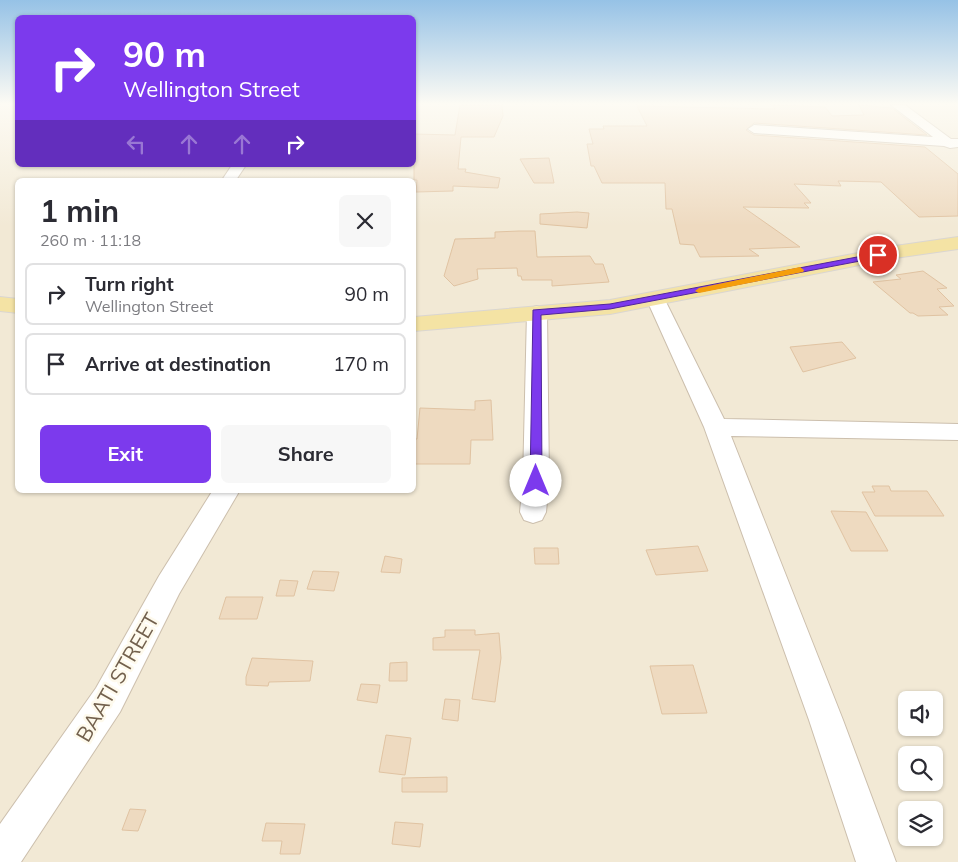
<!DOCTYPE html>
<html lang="en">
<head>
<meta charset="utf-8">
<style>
  :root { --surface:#fff; --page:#f7f7f7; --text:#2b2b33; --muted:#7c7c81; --line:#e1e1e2; --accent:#7c3aed }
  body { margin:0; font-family:Mulish,sans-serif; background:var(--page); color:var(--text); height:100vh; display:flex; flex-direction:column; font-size:19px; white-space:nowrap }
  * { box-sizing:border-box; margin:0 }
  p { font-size:16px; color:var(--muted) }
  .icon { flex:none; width:28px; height:28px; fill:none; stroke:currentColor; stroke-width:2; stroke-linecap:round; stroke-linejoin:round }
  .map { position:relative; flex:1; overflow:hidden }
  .details { position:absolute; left:15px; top:178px; width:401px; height:315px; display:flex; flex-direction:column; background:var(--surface); border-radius:8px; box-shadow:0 1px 4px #0004 }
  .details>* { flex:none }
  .top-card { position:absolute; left:15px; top:15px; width:401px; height:152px; border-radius:8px; box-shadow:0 1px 4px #0004; background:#7c3aed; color:#fff; overflow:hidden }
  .controls { position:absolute; left:898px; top:691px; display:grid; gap:10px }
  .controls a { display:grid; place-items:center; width:45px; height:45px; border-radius:8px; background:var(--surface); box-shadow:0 1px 4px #0004; font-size:25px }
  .pin { position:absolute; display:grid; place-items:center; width:42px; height:42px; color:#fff; margin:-21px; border:2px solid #fff; border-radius:50%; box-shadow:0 1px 5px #0007 }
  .me { position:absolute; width:55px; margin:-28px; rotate:0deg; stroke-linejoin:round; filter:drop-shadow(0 0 4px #0008) }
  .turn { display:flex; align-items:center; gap:18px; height:105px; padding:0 25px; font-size:22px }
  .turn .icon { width:65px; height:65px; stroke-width:2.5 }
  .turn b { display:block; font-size:35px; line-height:42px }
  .lanes { display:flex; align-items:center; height:48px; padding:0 25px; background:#0003; justify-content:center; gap:25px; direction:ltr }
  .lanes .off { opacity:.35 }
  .round { display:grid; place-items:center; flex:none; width:52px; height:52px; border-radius:8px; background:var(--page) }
  .overview { display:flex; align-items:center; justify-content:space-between; height:85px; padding:0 25px }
  h1 { font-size:30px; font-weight:700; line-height:38px }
  .button { display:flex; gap:10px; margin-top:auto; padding:10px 25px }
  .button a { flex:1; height:58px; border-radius:8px; background:var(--accent); color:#fff; font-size:20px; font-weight:700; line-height:58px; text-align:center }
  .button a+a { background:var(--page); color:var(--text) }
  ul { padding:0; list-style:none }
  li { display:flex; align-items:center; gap:15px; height:62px; margin:0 10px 8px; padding:0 15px; border:2px solid var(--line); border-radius:8px }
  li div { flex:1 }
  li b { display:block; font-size:19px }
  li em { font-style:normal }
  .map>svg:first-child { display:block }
  .residential { fill:#f2e9d5; fill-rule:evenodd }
  .building { fill:#eedac0; stroke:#e0c3a2 }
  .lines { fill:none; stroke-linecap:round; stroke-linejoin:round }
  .minor-casing { stroke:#ccbfad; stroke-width:2 }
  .primary-casing { stroke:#dad6d1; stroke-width:2 }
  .minor { fill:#fff; fill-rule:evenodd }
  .primary { fill:#f4e3a4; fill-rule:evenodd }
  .route { fill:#7c3aed; stroke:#51269a }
  .slow { fill:#f59e0b }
  .labels { text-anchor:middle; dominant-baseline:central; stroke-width:5; stroke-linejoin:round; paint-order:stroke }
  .near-street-label { font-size:21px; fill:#72604d; stroke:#fefaed }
</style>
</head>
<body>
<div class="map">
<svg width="958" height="862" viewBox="0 0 958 862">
  <rect width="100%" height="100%" fill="#fbf6e7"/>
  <path class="residential" d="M0,105H17L18,165H414V105H958V862H0ZM18,180H414V490H18ZM906,700H934V728H906ZM906,755H934V782H906ZM906,810H934V838H906Z"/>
  <g class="building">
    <path d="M460,105H502L503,116L494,137H461L458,169H466L465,172L500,178L498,188L453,186V191L416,192L417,180H414V134L455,135Z"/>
    <path d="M772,105L825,107L832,116L864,115L859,105L892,108L927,135L754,123L746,130L754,135L925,147L958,174V216L919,217L881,182L838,181L841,186L794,184L811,203H804L809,208L743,207L800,247L749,249L759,256L700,257L694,245L680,244L672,209H666L665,183H602L594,166H591L587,144H593L589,129H604L603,126H647L637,106L775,109Z"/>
    <path d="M549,158L554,183H534L520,159Z"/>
    <path d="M577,212L589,213L587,228L540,224V214Z"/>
    <path d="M519,231H535L537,257L590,256L595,264H603L609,282L552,286V280H522L521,276H518L517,268L477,269L478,279L454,286L444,276L455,239L495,238V232Z"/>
    <path d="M923,271L947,288L937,289L954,306L939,307L948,315L918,316L913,313H910L873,282L901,279L896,275Z"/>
    <path d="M842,342L856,358L803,372L790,347Z"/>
    <path d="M491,400L493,440H471L470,464H414V439H417L420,408L475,410V401Z"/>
    <path d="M872,486H889L891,491H927L944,516H875L862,492H875Z"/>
    <path d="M831,511L866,512L888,551H851Z"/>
    <path d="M698,546L708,571L656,575L646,550Z"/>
    <path d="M534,548H558L559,564H535Z"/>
    <path d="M385,556L402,559L400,573L381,572Z"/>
    <path d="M313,571L339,572L334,591L307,589Z"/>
    <path d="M280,580L298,581L294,596H276Z"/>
    <path d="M226,597H263L257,619H219Z"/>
    <path d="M445,630H475V635L499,633L501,658L495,702L472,699L480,650H433V638L445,637Z"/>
    <path d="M252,658L313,661L310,681L269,682L268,686L246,685V677Z"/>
    <path d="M407,662V681H389L390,663Z"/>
    <path d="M693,665L707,713L662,714L650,666Z"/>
    <path d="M361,684L380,685L377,703L357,700Z"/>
    <path d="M445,699L460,700L458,721L442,719Z"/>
    <path d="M386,735L411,738L405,775L379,772Z"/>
    <path d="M447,777V792H402V778Z"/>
    <path d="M130,809L146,810L138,831L122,830Z"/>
    <path d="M395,822L423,824L420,847L392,844Z"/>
    <path d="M266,823L305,824L300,854H280L282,841H262Z"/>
  </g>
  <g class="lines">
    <g class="minor-casing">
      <g id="minor">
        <path d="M891,105H905L951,139H958V147L950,148L944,146L754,133L748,129L754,125L933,137Z"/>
        <path d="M232,165H246L236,180H222Z"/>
        <path d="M655,292L662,294L664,298L724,419L958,424V440L731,436L843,720L896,862H856L809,720L704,427L646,298L648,294Z"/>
        <path d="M537,306L544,308L547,312L549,481L546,512L542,520L533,523L524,520L520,512L523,481L527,312L530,308Z"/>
        <path d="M213,490H240L179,594L120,712L21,862H0V824L96,688L159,576Z"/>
      </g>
    </g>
    <g class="primary-casing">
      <g id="primary">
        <path d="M958,237V249L895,258L610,314L414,331V317L610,300L895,246Z"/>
        <path d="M0,297L18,299V313L0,311Z"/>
      </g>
    </g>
    <use href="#minor" class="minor"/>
    <use href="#primary" class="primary"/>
  </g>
  <linearGradient id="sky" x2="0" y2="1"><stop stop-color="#96c2e6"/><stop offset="0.46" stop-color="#fdfbf4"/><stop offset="1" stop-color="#fdfbf4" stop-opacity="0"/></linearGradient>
  <rect width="958" height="226" fill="url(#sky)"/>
  <path class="route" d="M878,253L882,255L881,257L610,309L541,315L542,481L540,484H531L530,481L533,310L610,304Z"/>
  <path class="slow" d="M800,267L804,270L803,272L699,293L695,291L699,288Z"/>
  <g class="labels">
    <g class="near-street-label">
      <text transform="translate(117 677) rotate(-60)">BAATI STREET</text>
    </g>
  </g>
</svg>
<div class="controls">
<a><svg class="icon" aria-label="sound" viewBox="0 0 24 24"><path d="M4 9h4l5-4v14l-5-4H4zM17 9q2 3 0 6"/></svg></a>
<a><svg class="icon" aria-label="search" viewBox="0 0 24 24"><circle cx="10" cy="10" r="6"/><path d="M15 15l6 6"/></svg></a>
<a><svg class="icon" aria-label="layers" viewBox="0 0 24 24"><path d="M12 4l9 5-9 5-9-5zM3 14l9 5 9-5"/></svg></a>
</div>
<div class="pin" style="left:878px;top:255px;background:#d93025"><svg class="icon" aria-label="arrive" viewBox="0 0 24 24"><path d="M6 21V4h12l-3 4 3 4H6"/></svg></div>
<svg class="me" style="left:536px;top:481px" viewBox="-20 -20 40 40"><circle r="19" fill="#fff"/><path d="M0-13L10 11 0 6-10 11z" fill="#7c3aed"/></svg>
<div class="top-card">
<div class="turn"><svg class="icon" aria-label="right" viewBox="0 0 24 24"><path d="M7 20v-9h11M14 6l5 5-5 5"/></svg><div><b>90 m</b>Wellington Street</div></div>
<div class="lanes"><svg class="icon off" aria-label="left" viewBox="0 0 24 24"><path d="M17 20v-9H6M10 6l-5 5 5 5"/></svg><svg class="icon off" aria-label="ahead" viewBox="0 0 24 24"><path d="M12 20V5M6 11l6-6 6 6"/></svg><svg class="icon off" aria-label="ahead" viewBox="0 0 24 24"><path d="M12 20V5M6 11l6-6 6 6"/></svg><svg class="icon" aria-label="right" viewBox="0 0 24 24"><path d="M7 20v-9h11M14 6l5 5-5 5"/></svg></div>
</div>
<section class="details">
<div class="overview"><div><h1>1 min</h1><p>260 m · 11:18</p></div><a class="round"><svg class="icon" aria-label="close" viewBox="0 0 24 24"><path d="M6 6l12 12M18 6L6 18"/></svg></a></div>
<ul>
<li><svg class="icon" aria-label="right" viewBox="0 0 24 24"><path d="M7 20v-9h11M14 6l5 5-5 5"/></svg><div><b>Turn right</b><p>Wellington Street</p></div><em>90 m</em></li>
<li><svg class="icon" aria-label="arrive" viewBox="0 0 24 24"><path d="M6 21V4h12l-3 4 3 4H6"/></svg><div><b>Arrive at destination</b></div><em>170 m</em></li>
</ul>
<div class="button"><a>Exit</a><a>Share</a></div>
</section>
</div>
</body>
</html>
